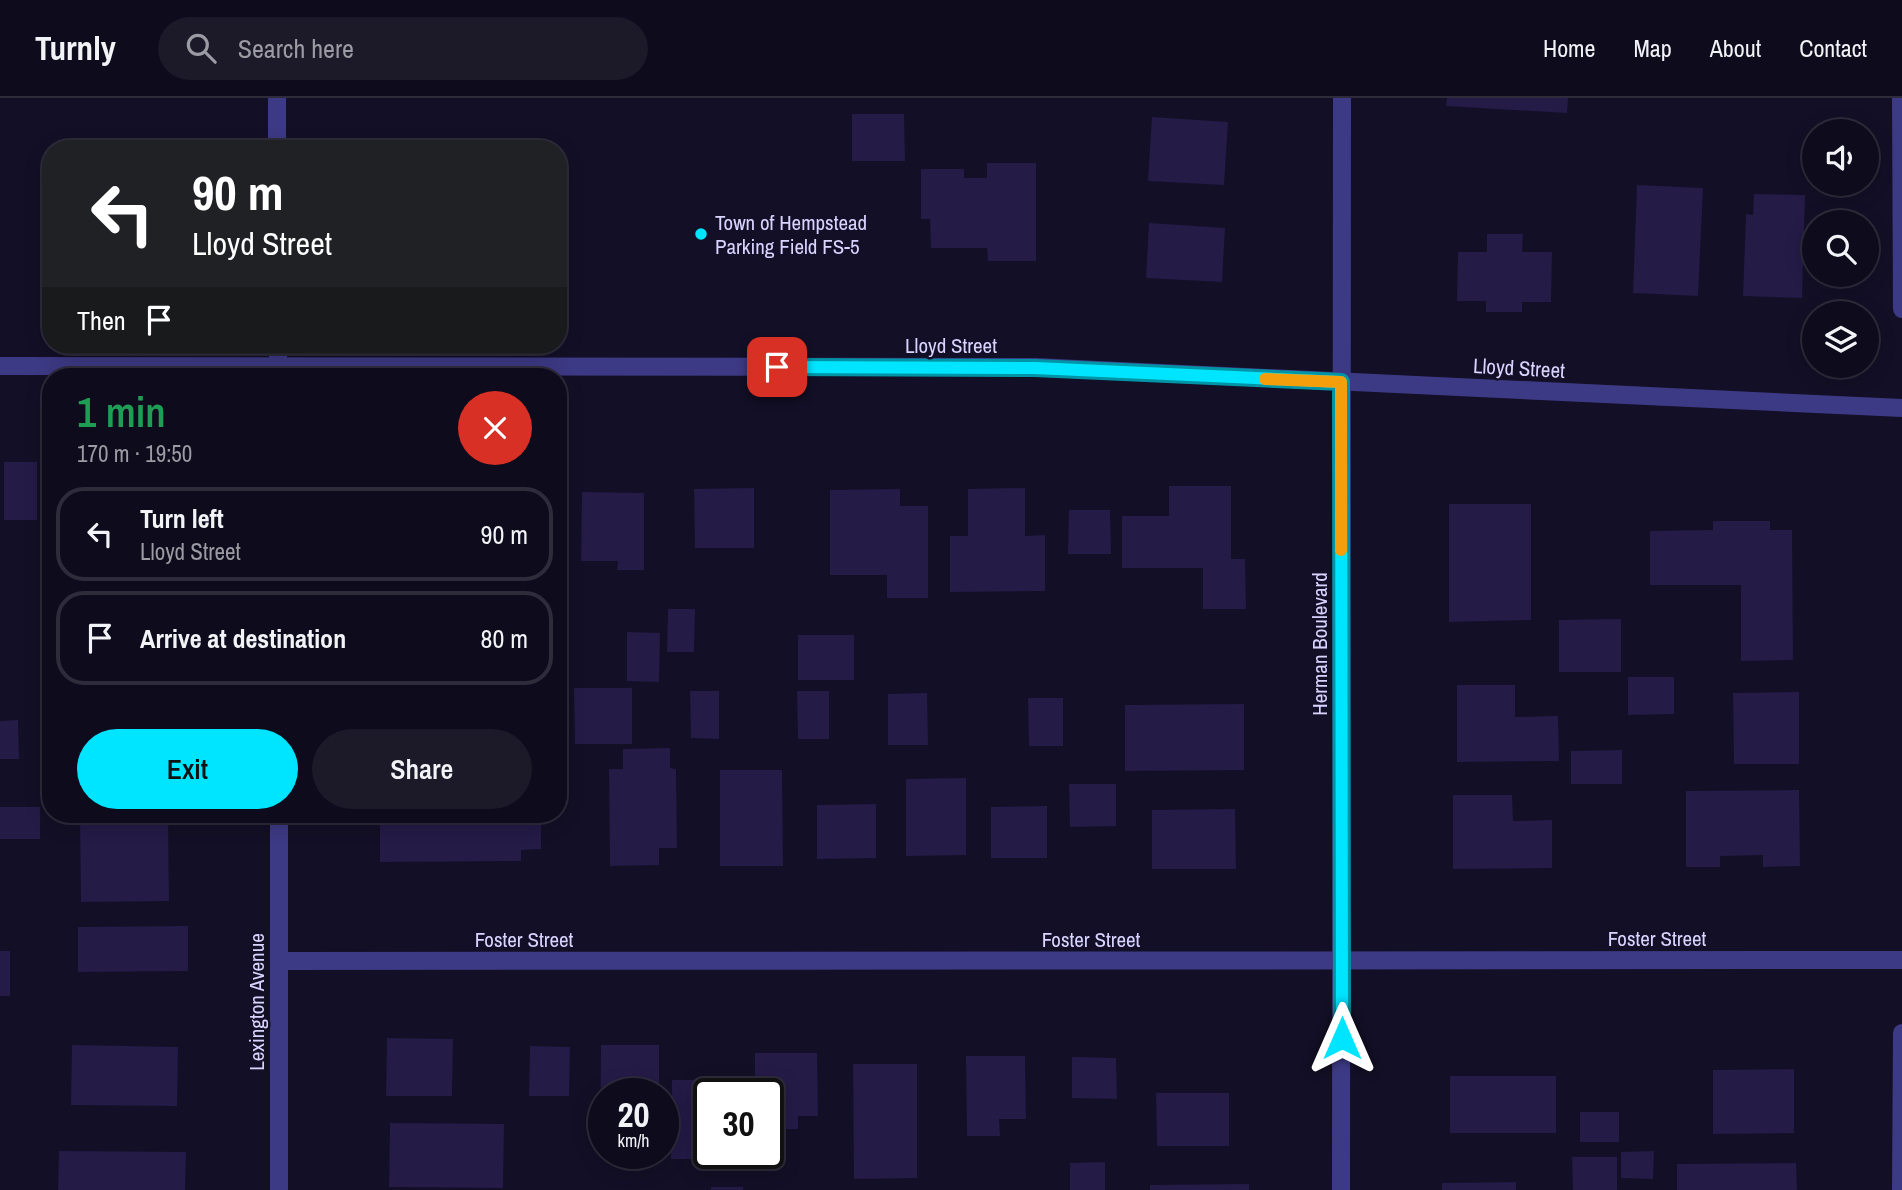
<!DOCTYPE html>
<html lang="en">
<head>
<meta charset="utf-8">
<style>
  :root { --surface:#0e0b1c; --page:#1c1929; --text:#f1f3f6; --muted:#9b9ba3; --line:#2e2b3b; --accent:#00e5ff }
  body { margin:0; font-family:"Archivo Narrow",sans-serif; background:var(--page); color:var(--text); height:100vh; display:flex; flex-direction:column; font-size:26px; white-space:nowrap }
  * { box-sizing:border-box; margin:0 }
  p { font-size:23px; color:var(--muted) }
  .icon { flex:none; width:38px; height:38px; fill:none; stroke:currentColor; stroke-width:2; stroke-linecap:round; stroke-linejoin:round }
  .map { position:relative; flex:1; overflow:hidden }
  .side { position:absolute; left:42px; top:270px; width:525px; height:455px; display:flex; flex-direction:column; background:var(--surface); border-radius:28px; box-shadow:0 4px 18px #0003,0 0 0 2px var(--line) }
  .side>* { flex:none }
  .top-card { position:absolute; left:42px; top:42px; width:525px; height:214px; border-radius:28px; box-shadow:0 4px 18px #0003,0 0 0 2px var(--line); background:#202124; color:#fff; overflow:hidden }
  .tools { position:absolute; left:1802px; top:21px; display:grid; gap:14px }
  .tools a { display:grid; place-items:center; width:77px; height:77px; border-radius:50%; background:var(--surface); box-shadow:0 4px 18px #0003,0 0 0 2px var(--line); font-size:35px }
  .speed { position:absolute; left:588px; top:980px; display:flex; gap:14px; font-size:35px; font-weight:700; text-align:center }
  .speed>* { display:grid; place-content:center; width:91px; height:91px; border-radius:50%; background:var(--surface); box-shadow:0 4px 18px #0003,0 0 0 2px var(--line); line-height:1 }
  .speed small { font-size:18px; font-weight:400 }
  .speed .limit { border:4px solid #111; border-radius:10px; background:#fff; color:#111 }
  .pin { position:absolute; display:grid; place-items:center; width:60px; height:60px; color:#fff; margin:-30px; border-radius:14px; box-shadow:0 4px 10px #0006 }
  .me { position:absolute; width:77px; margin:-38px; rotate:0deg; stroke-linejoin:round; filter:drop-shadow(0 0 5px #0008) }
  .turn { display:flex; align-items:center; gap:24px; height:147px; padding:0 35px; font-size:32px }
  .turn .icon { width:91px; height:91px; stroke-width:2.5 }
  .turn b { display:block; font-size:49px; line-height:60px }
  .then { display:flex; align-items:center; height:66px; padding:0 35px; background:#0003; gap:14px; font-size:26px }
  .round { display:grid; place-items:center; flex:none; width:74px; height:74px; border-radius:37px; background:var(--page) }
  .headline { display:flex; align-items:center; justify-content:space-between; height:119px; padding:0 35px }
  h1 { font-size:42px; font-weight:600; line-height:52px; color:#1e9e55 }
  .cta { display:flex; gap:14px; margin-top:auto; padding:14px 35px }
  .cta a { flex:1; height:80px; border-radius:42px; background:var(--accent); color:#111; font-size:28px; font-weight:600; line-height:80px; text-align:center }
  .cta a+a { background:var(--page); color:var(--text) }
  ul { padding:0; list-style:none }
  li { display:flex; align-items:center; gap:21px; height:94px; margin:0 14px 10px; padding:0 21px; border:4px solid var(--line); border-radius:28px }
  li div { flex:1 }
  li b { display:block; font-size:26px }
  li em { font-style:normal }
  header { display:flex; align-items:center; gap:42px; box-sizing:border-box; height:98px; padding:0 35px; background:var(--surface); border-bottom:2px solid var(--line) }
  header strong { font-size:33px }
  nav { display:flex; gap:38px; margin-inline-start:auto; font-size:24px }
  .search { width:490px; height:63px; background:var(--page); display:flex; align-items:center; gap:18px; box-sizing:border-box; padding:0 24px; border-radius:38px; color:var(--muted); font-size:26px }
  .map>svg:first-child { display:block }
  .building { fill:#241b47 }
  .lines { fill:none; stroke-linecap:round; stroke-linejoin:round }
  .minor { stroke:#3d3a85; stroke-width:18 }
  .route-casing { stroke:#0095a6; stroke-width:18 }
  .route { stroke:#00e5ff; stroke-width:12 }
  .slow { stroke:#f59e0b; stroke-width:12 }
  .poi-dot { fill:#00e5ff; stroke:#130f26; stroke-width:2.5 }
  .labels { text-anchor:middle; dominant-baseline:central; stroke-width:5; stroke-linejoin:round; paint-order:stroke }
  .poi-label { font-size:21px; fill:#d9d4ff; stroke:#130f26; text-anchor:start }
  .street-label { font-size:21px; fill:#d9d4ff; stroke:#130f26 }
</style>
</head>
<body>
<header>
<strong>Turnly</strong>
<div class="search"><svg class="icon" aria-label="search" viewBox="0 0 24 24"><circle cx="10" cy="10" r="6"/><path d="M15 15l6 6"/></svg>Search here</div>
<nav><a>Home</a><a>Map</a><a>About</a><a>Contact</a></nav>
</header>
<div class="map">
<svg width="1902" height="1092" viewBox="0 0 1902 1092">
  <rect width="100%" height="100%" fill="#130f26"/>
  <g class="building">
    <path d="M1447,0H1568L1567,15L1446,8Z"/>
    <path d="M852,16H904L905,63H852Z"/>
    <path d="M1152,19L1228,24L1224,87L1148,83Z"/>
    <path d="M987,65H1036V163H988L987,150H931L930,121H921V71H964V80H987Z"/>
    <path d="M1637,87L1703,90L1698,198L1633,195Z"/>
    <path d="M1754,96L1805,97L1802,200L1743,198L1746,116L1753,117Z"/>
    <path d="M1149,125L1225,130L1222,184L1146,180Z"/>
    <path d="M1487,136H1523L1522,154H1552L1551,204H1522V214H1486V203H1457L1458,154H1487Z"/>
    <rect x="4" y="364" width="33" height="58"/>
    <path d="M1169,388H1231V461H1245L1246,511H1203V470H1122V418H1169Z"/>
    <path d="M754,390V450H695L694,391Z"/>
    <path d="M1025,390V438L1045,437V493L950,494V438H968V391Z"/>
    <path d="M900,391V408H928V500H887V477H830V392Z"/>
    <path d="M582,394L644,395V472H617L618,463H581Z"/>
    <path d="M1449,406H1531V522L1449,524Z"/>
    <path d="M1069,412H1110L1111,456H1068Z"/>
    <path d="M1713,423H1770V432H1792L1793,562L1741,563V487H1650V433L1713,432Z"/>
    <path d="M558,434H562L561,487H558Z"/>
    <path d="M558,503H568L567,553H558Z"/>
    <path d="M668,511H695L694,554H667Z"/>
    <path d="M1621,521V574H1559V522Z"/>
    <path d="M627,534L660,535L659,584L627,583Z"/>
    <rect x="798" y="537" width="56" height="45"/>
    <path d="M1628,579H1674V616L1628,617Z"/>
    <path d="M1457,587H1515V619L1558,618L1559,663L1457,664Z"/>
    <path d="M574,590H632V646H575Z"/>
    <rect x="558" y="592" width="10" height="30"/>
    <path d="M690,593H719V641L691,640Z"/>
    <path d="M797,593H829V641H798Z"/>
    <path d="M1799,594V666H1734L1733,595Z"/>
    <path d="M927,595L928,647H888V596Z"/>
    <path d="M1028,600H1063V648H1029Z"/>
    <path d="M1244,606V672L1125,673V607Z"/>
    <path d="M18,622L19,661H0V623Z"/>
    <path d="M670,650V670L676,671L677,750H659V767L610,768L609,671H623V651Z"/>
    <path d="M1622,652V686H1571V653Z"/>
    <path d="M720,672H782L783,768H720Z"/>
    <path d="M966,680V757L906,758V681Z"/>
    <path d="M1069,686H1116V728L1070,729Z"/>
    <path d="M1799,692L1800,768L1763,769V757L1720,758V769H1686V693Z"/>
    <path d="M1453,697H1512L1513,723L1552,722V770L1453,771Z"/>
    <path d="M876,706V760L817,761V707Z"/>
    <path d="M1047,708V760H991V709Z"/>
    <rect x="0" y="709" width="40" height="32"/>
    <path d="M1235,711L1236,771H1152V712Z"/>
    <path d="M380,716H541V751L521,752V763L380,764Z"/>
    <path d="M80,720H168L169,803L81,804Z"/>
    <path d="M188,828V873L78,874V829Z"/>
    <rect x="0" y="853" width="10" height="45"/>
    <path d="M387,940L453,941L452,998H386Z"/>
    <path d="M72,947L178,949L177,1008L71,1007Z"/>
    <path d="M601,947H659V996H604V1054H600Z"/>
    <path d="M530,948L570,949L569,998H529Z"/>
    <path d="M755,955H817L818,1018H798V1031H768V996H755Z"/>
    <path d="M966,958H1025L1026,1021H999L1000,1038H967Z"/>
    <path d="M1072,959L1116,960L1117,1001L1072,1000Z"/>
    <path d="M853,966H917V1080L854,1081Z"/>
    <path d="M1794,971V1035L1713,1036V972Z"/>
    <rect x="1450" y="978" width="106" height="57"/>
    <path d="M672,982H727L726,996H709V1055H726V1061H671Z"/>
    <path d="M1156,995H1229V1048H1157Z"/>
    <rect x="1580" y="1014" width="39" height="30"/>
    <path d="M390,1025L504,1026L503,1090L389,1089Z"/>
    <path d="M59,1053L186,1054L185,1092H58Z"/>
    <path d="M1654,1053L1653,1081L1621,1080V1054Z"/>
    <path d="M1572,1059H1617V1092H1573Z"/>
    <path d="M1105,1064V1092H1070V1065Z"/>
    <path d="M1796,1065L1797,1092H1677V1066Z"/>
    <path d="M1516,1084V1092H1442V1085Z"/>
    <path d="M1249,1086V1092H1150V1087Z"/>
    <rect x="711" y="1089" width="32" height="3"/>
  </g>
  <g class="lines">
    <g class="minor">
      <path d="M1901,0L1902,211"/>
      <path d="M277,51V0"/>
      <path d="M278,247V278"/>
      <path d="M0,268L1035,269L1902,310"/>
      <path d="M279,716V1092"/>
      <path d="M279,863L1902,862"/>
      <path d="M1341,1092L1342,0"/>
      <path d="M1901,1092L1902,935"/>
    </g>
  </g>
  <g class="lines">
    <g class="route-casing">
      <path id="route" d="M777,269L1035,270L1341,284L1342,940"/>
    </g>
    <use href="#route" class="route"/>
    <path class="slow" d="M1265,281L1341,284V452"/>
  </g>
  <circle class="poi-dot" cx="701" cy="136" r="7"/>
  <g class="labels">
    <g class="poi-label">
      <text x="715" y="124">Town of Hempstead<tspan x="715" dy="24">Parking Field FS-5</tspan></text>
    </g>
    <g class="street-label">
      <text x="951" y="247">Lloyd Street</text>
      <text transform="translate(1519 270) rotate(3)">Lloyd Street</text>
      <text transform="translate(1319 546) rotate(-90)">Herman Boulevard</text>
      <text x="1657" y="840">Foster Street</text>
      <text x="524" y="841">Foster Street</text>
      <text x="1091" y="841">Foster Street</text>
      <text transform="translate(256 904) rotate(-90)">Lexington Avenue</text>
    </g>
  </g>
</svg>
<div class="tools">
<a><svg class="icon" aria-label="sound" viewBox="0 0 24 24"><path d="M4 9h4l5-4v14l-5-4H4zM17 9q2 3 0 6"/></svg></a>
<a><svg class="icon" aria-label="search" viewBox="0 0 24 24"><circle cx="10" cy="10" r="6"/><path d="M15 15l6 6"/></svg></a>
<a><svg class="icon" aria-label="layers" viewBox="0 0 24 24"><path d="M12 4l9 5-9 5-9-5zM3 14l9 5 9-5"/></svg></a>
</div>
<div class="speed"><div>20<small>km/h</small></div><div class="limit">30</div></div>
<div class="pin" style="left:777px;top:269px;background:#d93025"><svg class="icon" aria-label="arrive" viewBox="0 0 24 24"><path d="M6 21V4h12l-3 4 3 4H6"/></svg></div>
<svg class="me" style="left:1342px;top:940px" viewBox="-20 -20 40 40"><path d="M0-17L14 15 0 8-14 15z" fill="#00e5ff" stroke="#fff" stroke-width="4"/></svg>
<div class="top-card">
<div class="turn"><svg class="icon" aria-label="left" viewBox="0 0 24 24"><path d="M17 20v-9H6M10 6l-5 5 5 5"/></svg><div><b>90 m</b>Lloyd Street</div></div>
<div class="then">Then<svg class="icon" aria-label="arrive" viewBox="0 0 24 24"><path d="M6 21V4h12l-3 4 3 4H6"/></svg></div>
</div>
<section class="side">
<div class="headline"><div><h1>1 min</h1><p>170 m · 19:50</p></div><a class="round" style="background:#d93025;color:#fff"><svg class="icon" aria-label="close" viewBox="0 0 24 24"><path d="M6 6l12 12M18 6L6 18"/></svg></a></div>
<ul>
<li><svg class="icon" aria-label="left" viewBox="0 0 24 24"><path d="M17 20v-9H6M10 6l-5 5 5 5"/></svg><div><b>Turn left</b><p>Lloyd Street</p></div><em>90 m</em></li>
<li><svg class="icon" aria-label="arrive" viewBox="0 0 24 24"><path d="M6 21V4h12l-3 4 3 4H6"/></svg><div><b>Arrive at destination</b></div><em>80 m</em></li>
</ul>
<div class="cta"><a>Exit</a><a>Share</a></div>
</section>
</div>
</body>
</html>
